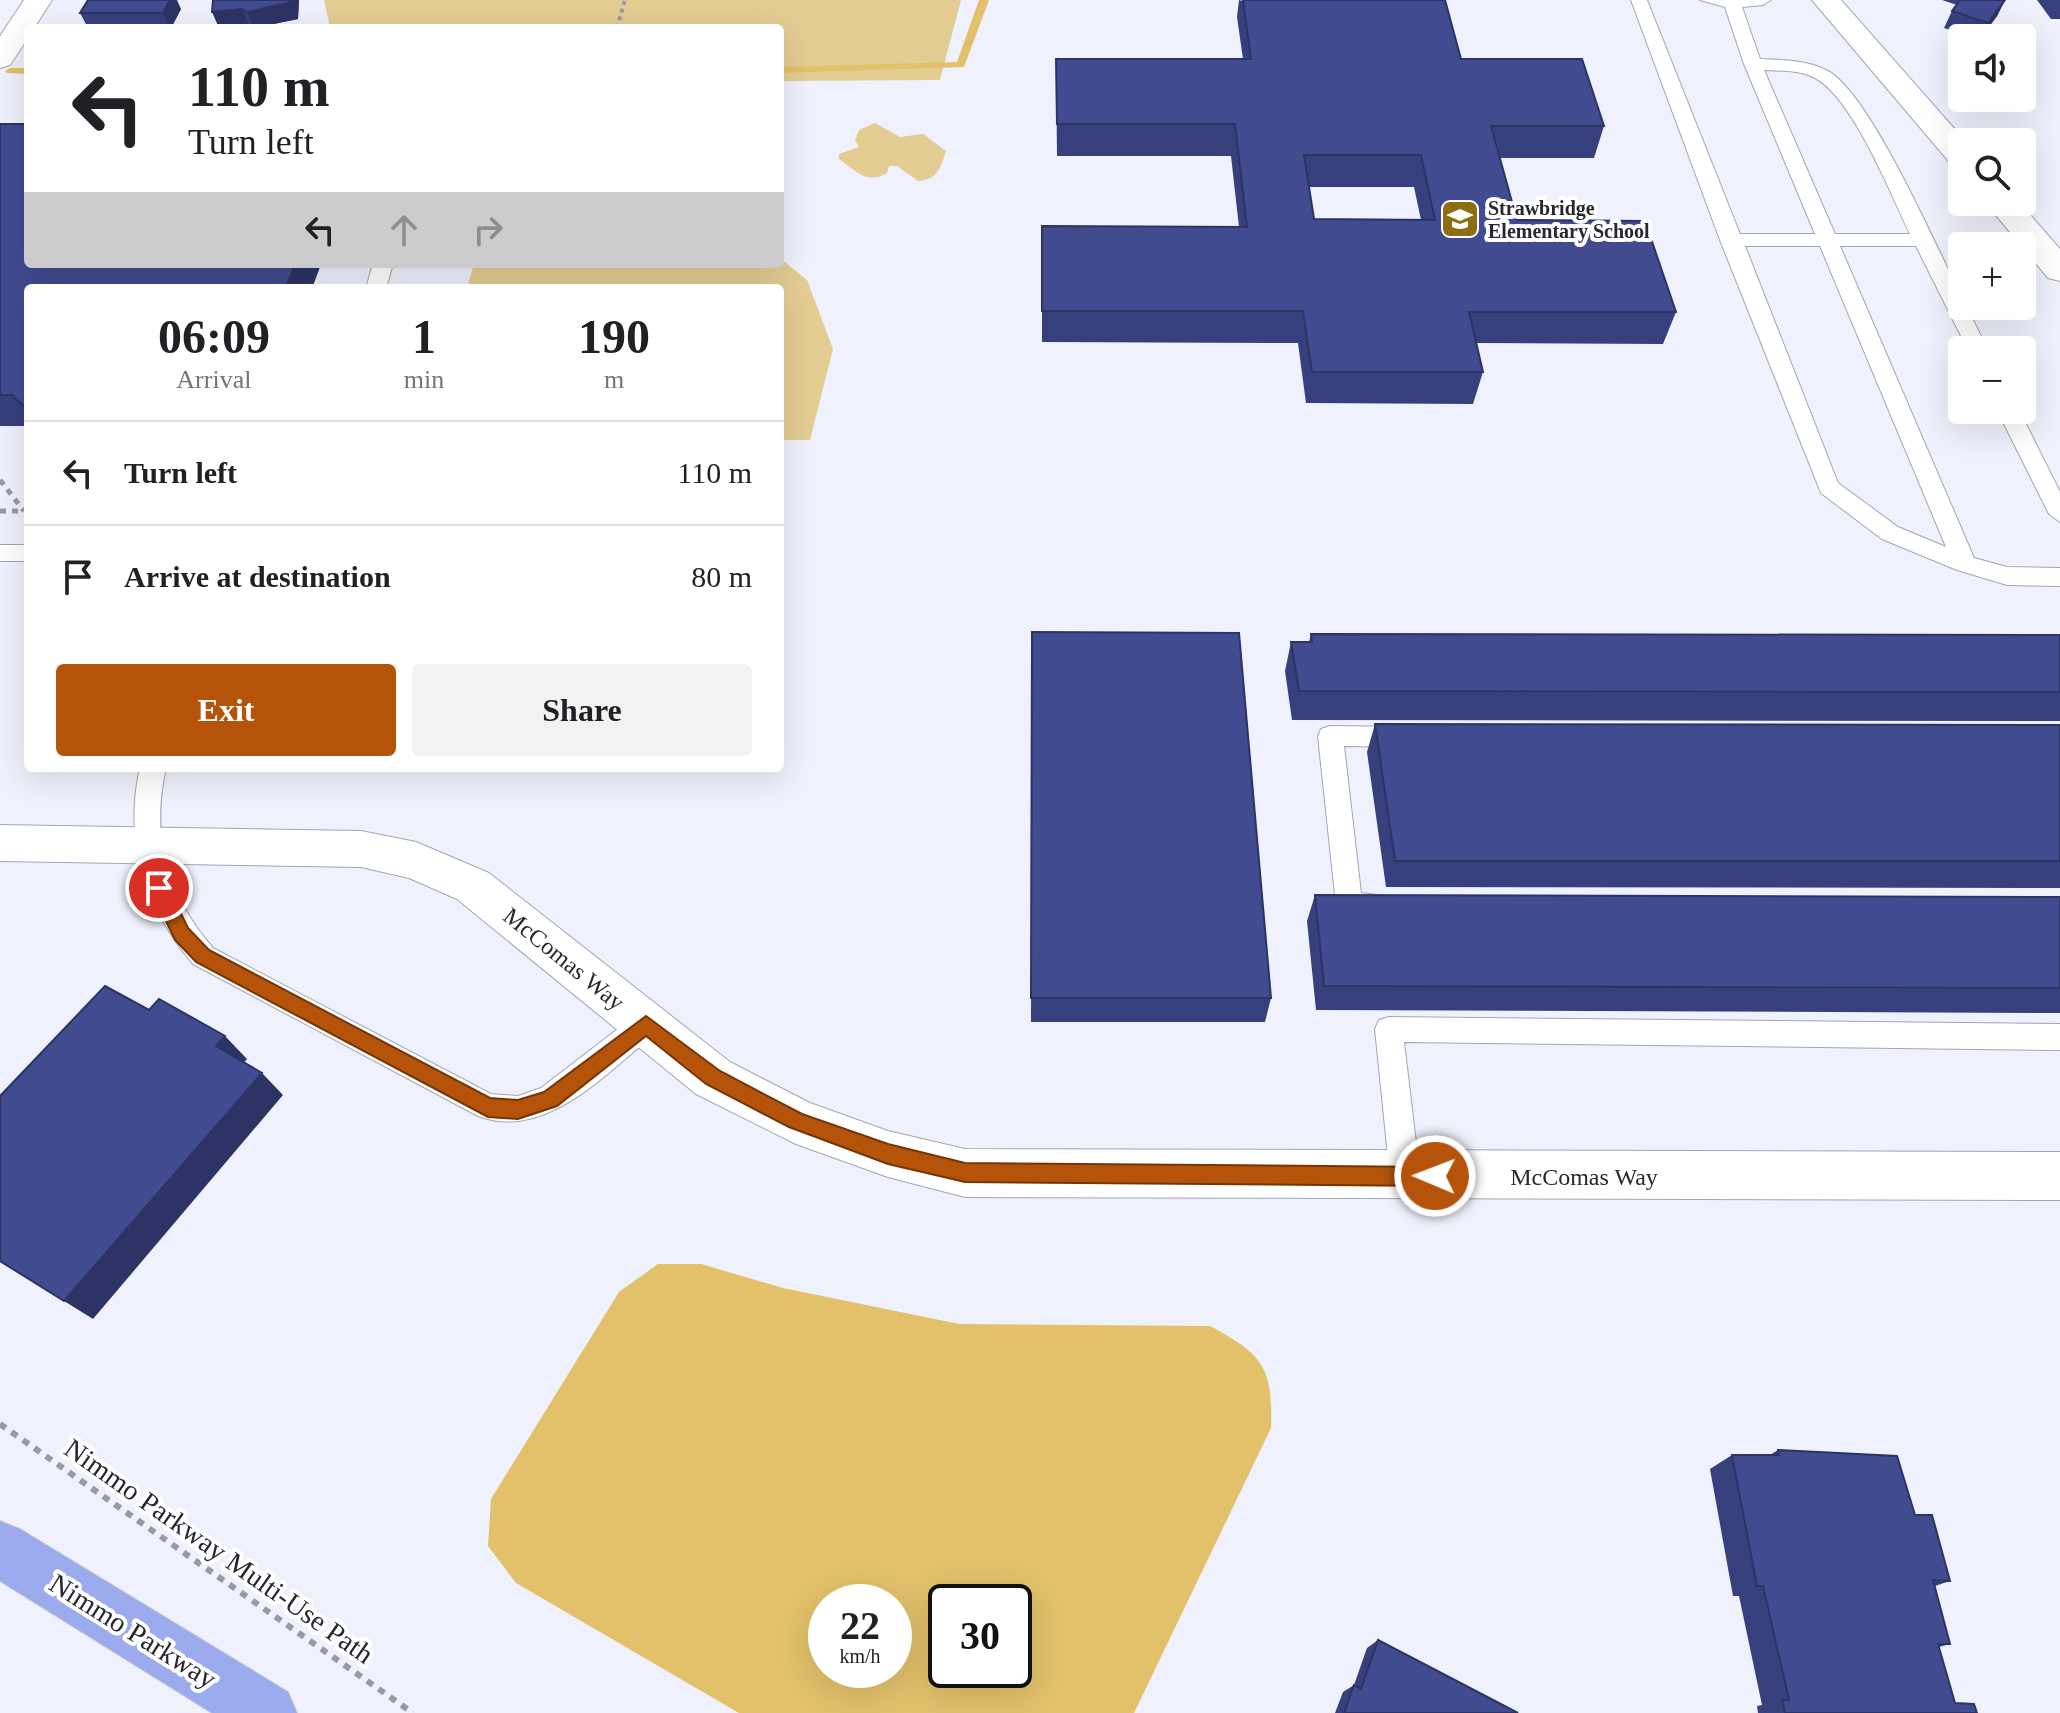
<!DOCTYPE html>
<html lang="en">
<head>
<meta charset="utf-8">
<style>
  :root { --surface:#fff; --page:#f2f2f2; --text:#202124; --muted:#757577; --line:#e0e0e0; --accent:#b45309 }
  body { margin:0; font-family:Georgia,serif; background:var(--page); color:var(--text); height:100vh; display:flex; flex-direction:column; font-size:30px; white-space:nowrap }
  * { box-sizing:border-box; margin:0 }
  p { font-size:26px; color:var(--muted) }
  .icon { flex:none; width:44px; height:44px; fill:none; stroke:currentColor; stroke-width:2; stroke-linecap:round; stroke-linejoin:round }
  .map { position:relative; flex:1; overflow:hidden }
  .side { position:absolute; left:24px; top:284px; width:760px; height:488px; display:flex; flex-direction:column; background:var(--surface); border-radius:8px; box-shadow:0 8px 32px #0002 }
  .side>* { flex:none }
  .banner { position:absolute; left:24px; top:24px; width:760px; height:244px; border-radius:8px; box-shadow:0 8px 32px #0002; background:#fff; color:var(--text); overflow:hidden }
  .controls { position:absolute; left:1948px; top:24px; display:grid; gap:16px }
  .controls a { display:grid; place-items:center; width:88px; height:88px; border-radius:8px; background:var(--surface); box-shadow:0 8px 32px #0002; font-size:40px }
  .speed { position:absolute; left:808px; top:1584px; display:flex; gap:16px; font-size:40px; font-weight:700; text-align:center }
  .speed>* { display:grid; place-content:center; width:104px; height:104px; border-radius:50%; background:var(--surface); box-shadow:0 8px 32px #0002; line-height:1 }
  .speed small { font-size:20px; font-weight:400 }
  .speed .limit { border:4px solid #111; border-radius:12px; background:#fff; color:#111 }
  .pin { position:absolute; display:grid; place-items:center; width:68px; height:68px; color:#fff; margin:-34px; border:4px solid #fff; border-radius:50%; box-shadow:0 2px 8px #0007 }
  .me { position:absolute; width:88px; margin:-44px; rotate:271deg; stroke-linejoin:round; filter:drop-shadow(0 0 6px #0008) }
  .turn { display:flex; align-items:center; gap:28px; height:168px; padding:0 32px; font-size:36px }
  .turn .icon { width:104px; height:104px; stroke-width:2.5 }
  .turn b { display:block; font-size:56px; line-height:68px }
  .lanes { display:flex; align-items:center; height:76px; padding:0 32px; background:#0003; justify-content:center; gap:40px; direction:ltr }
  .lanes .off { opacity:.35 }
  .eta { display:flex; justify-content:space-evenly; align-items:center; height:136px; text-align:center }
  .eta b { font-size:48px; font-weight:800; line-height:56px }
  .cta { display:flex; gap:16px; margin-top:auto; padding:16px 32px }
  .cta a { flex:1; height:92px; border-radius:8px; background:var(--accent); color:#fff; font-size:32px; font-weight:800; line-height:92px; text-align:center }
  .cta a+a { background:var(--page); color:var(--text) }
  ul { padding:0; list-style:none }
  li { display:flex; align-items:center; gap:24px; height:104px; padding:0 32px; border-top:2px solid var(--line) }
  li div { flex:1 }
  li b { display:block; font-size:30px }
  li em { font-style:normal }
  .map>svg:first-child { display:block }
  .green { fill:#e4cd93 }
  .water { fill:#e2c16a; fill-rule:evenodd }
  .lines { fill:none; stroke-linecap:round; stroke-linejoin:round }
  .stream { fill:#e2c16a; fill-rule:evenodd }
  .service-casing { stroke:#a1a6b6; stroke-width:2 }
  .minor-casing { stroke:#a1a6b6; stroke-width:2 }
  .trunk-casing { stroke:#cfd0d1; stroke-width:2 }
  .path-far2 { stroke:#9899a2; stroke-width:4; stroke-dasharray:4 4; stroke-linecap:butt }
  .path-far1 { stroke:#9899a2; stroke-width:5; stroke-dasharray:6 6; stroke-linecap:butt }
  .path { stroke:#9899a2; stroke-width:6; stroke-dasharray:7 7; stroke-linecap:butt }
  .service { fill:#fff; fill-rule:evenodd }
  .minor { fill:#fff; fill-rule:evenodd }
  .trunk { fill:#9caaee; fill-rule:evenodd }
  .wall { fill:#37407c; fill-rule:evenodd }
  .shaded-wall { fill:#2d3465 }
  .building { fill:#404b90; stroke:#2d3465; stroke-width:2; fill-rule:evenodd }
  .route { fill:#b45309; stroke:#753606; stroke-width:2 }
  .labels { text-anchor:middle; dominant-baseline:central; stroke-width:8; stroke-linejoin:round; paint-order:stroke }
  .far-poi-label { font-size:20px; font-weight:bold; fill:#27282f; stroke:#fff; text-anchor:start }
  .street-label { font-size:24px; fill:#27282f; stroke:#fff }
  .near-street-label { font-size:28px; fill:#27282f; stroke:#fff }
</style>
</head>
<body>
<div class="map">
<svg width="2060" height="1713" viewBox="0 0 2060 1713">
  <rect width="100%" height="100%" fill="#eff1fc"/>
  <g class="green">
    <path d="M324,0H961L940,80L780,81V28H330Z"/>
    <path d="M875,123L900,137L923,134L946,151C940,169 938,179 918,181L897,166H889L887,173C867,185 856,171 839,159V154L859,147L855,140L859,130Z"/>
    <path d="M780,258L807,280L833,349L810,440H780V288H467L474,264H780Z"/>
  </g>
  <path class="water" d="M658,1264H701L783,1288L959,1324L1210,1326C1264,1355 1273,1368 1271,1428L1134,1713H739L516,1583L488,1546L491,1499L619,1292ZM894,1602V1670H826V1602ZM1014,1602V1670H946V1602Z"/>
  <g class="lines">
    <g class="stream">
      <path d="M979,0H989L964,67L780,73V67L957,62Z"/>
      <path d="M10,68H28V74L7,73L5,71Z"/>
    </g>
    <g class="service-casing">
      <g id="service">
        <path d="M1631,0H1647L1740,234H1815L1744,64L1725,7L1700,0H1771L1763,5L1742,7L1760,59C1782,60 1806,60 1826,70C1869,90 1938,251 1962,298V306H1966L1988,350H1968L1916,246H1840L1974,558L2007,567L2060,568V586L2007,585L1957,570L1882,539L1821,493L1720,240ZM1764,70C1780,71 1798,70 1813,77C1852,95 1891,195 1910,234H1835ZM1745,246H1820L1946,547L1898,527L1838,483Z"/>
        <path d="M373,264H393L386,288H366Z"/>
        <path d="M1997,410H2019L2060,492V522L2049,514Z"/>
        <rect x="0" y="545" width="28" height="16"/>
        <path d="M1330,726L1407,727L1416,730L1419,737L1416,744L1407,747L1344,746L1361,893L1385,896L1389,904L1385,912C1371,917 1354,917 1340,912L1336,904L1318,736L1321,729Z"/>
        <path d="M140,768H166C150,836 167,895 213,948L491,1094L518,1096L541,1088L636,1015L646,1012L656,1015L660,1024L656,1033C608,1071 546,1142 478,1116L193,964C146,908 123,841 140,768Z"/>
        <path d="M1389,1017L2060,1024V1050L1404,1042L1420,1176L1415,1186L1405,1190L1395,1186L1390,1176L1375,1029L1379,1020Z"/>
      </g>
    </g>
    <g class="minor-casing">
      <g id="minor">
        <path d="M24,0H52L34,28H28V38L10,65L0,68V36Z"/>
        <path d="M1812,0H1841L1966,142H1962V166L1951,164Z"/>
        <path d="M1985,202H2019L2060,249V281L2048,278Z"/>
        <path d="M0,825L361,831L416,842L489,873L730,1062L810,1103L888,1131L965,1149L2060,1152V1200L965,1197L888,1177L796,1144L696,1094L457,899L409,878L361,867L0,861Z"/>
      </g>
    </g>
    <g class="trunk-casing">
      <path id="trunk" d="M0,1521L20,1529L288,1692L297,1713H212L0,1581Z"/>
    </g>
    <path class="path-far2" d="M617,28L625,0"/>
    <g class="path-far1">
      <path d="M0,480L24,511"/>
      <path d="M0,511H28"/>
    </g>
    <path class="path" d="M0,1424L413,1713"/>
    <use href="#service" class="service"/>
    <use href="#minor" class="minor"/>
    <use href="#trunk" class="trunk"/>
  </g>
  <g class="wall">
    <path d="M213,0H299L298,19L254,28Z"/>
    <path d="M1239,0L1461,59L1604,126L1594,158H1500L1517,220L1676,312L1663,344L1476,343L1483,372L1473,404L1306,403L1298,343L1042,342V226L1239,227L1231,156H1057L1056,59H1243L1237,17ZM1309,187H1414L1421,220L1314,219Z"/>
    <path d="M1942,0H2005L1997,16L1981,38H1974L1944,28L1952,11L1957,5Z"/>
    <path d="M2037,0H2060V19H2051Z"/>
    <path d="M181,9L171,28H88L80,13Z"/>
    <path d="M1981,98H2011L2007,106L1981,101Z"/>
    <path d="M0,124L28,264H321L312,288H28V426H0Z"/>
    <path d="M1032,632L1271,998L1265,1022H1031Z"/>
    <path d="M1311,634L2060,635V721L1292,720L1285,671L1291,642H1309Z"/>
    <path d="M1375,724L2060,725V888L1386,887L1367,752Z"/>
    <path d="M1315,895L2060,897V1013L1316,1010L1307,921Z"/>
    <path d="M1778,1450L1915,1515L1950,1581L1935,1586L1950,1644L1939,1647L1955,1703L1977,1713H1758L1757,1706L1762,1705L1739,1596H1733L1710,1469L1732,1455H1770Z"/>
    <path d="M1378,1640L1518,1713H1335L1343,1692L1354,1685L1367,1648Z"/>
  </g>
  <g class="shaded-wall">
    <path d="M170,0H177L181,9L171,28H170L163,13Z"/>
    <path d="M292,0H299L298,19L254,28L247,12Z"/>
    <path d="M2005,0L1997,16L1980,38L1988,23Z"/>
    <path d="M242,9L249,25L219,28L212,12Z"/>
    <path d="M295,264H321L312,288H286Z"/>
    <path d="M225,1036L247,1059L238,1070L216,1046Z"/>
    <path d="M262,1073L283,1095L93,1319L64,1301Z"/>
  </g>
  <g class="building">
    <path d="M88,0H170L163,13H80Z"/>
    <path d="M213,0H292L291,2L247,12L242,9L212,12Z"/>
    <path d="M1243,0H1445L1461,59H1582L1604,126H1491L1517,220L1645,221L1676,312H1469L1483,372H1312L1303,311H1042V226L1247,227L1235,124H1057L1056,59H1251ZM1304,155H1421L1435,220L1314,219Z"/>
    <path d="M1960,0H2005L1988,23L1952,11Z"/>
    <path d="M0,124H28V264H295L286,288H28V411L12,395H0Z"/>
    <path d="M1032,632L1239,633L1271,998H1031Z"/>
    <path d="M1311,634L2060,635V692L1299,691L1291,642H1312Z"/>
    <path d="M1375,724L2060,725V861H1395Z"/>
    <path d="M1315,895L2060,897V988L1324,986Z"/>
    <path d="M105,986L149,1010L159,999L225,1036L216,1046L262,1073L64,1301L0,1261V1096Z"/>
    <path d="M1778,1450L1897,1456L1915,1515H1932L1950,1581L1933,1580L1950,1644H1938L1955,1703L1974,1704L1977,1713H1785L1782,1700H1789L1763,1586H1757L1732,1455H1779Z"/>
    <path d="M1378,1640L1518,1713H1344L1354,1685L1361,1689Z"/>
  </g>
  <path class="route" d="M159,880L166,883L188,928L209,950L490,1098L518,1100L544,1092L646,1016L720,1071L802,1114L888,1144L965,1163L1435,1167L1442,1169L1445,1176L1442,1183L1435,1186L965,1182L888,1164L789,1127L706,1084L646,1036L557,1106L518,1119L488,1117L196,962L175,940L150,888Z"/>
  <defs>
    <g id="school-square" transform="scale(2)"><rect x="-9" y="-9" width="18" height="18" rx="4" fill="#8c6f12" stroke="#fff"/><path d="M0-5L7-2L0 1L-7-2ZM-4 1L0 2.5L4 1V4Q0 6-4 4Z" fill="#fff"/></g>
  </defs>
  <g fill-rule="evenodd">
    <use href="#school-square" x="1460" y="219"/>
  </g>
  <g class="labels">
    <g class="far-poi-label">
      <text x="1488" y="208">Strawbridge<tspan x="1488" dy="23">Elementary School</tspan></text>
    </g>
    <g class="street-label">
      <text transform="translate(564 959) rotate(39)">McComas Way</text>
      <text x="1584" y="1177">McComas Way</text>
    </g>
    <g class="near-street-label">
      <text transform="translate(219 1551) rotate(35)">Nimmo Parkway Multi-Use Path</text>
      <text transform="translate(133 1631) rotate(32)">Nimmo Parkway</text>
    </g>
  </g>
</svg>
<div class="controls">
<a><svg class="icon" aria-label="sound" viewBox="0 0 24 24"><path d="M4 9h4l5-4v14l-5-4H4zM17 9q2 3 0 6"/></svg></a>
<a><svg class="icon" aria-label="search" viewBox="0 0 24 24"><circle cx="10" cy="10" r="6"/><path d="M15 15l6 6"/></svg></a>
<a>+</a>
<a>−</a>
</div>
<div class="speed"><div>22<small>km/h</small></div><div class="limit">30</div></div>
<div class="pin" style="left:159px;top:888px;background:#d93025"><svg class="icon" aria-label="arrive" viewBox="0 0 24 24"><path d="M6 21V4h12l-3 4 3 4H6"/></svg></div>
<svg class="me" style="left:1435px;top:1176px" viewBox="-20 -20 40 40"><circle r="17" fill="#b45309" stroke="#fff" stroke-width="3"/><path d="M0-11L8 9 0 5-8 9z" fill="#fff"/></svg>
<div class="banner">
<div class="turn"><svg class="icon" aria-label="left" viewBox="0 0 24 24"><path d="M17 20v-9H6M10 6l-5 5 5 5"/></svg><div><b>110 m</b>Turn left</div></div>
<div class="lanes"><svg class="icon" aria-label="left" viewBox="0 0 24 24"><path d="M17 20v-9H6M10 6l-5 5 5 5"/></svg><svg class="icon off" aria-label="ahead" viewBox="0 0 24 24"><path d="M12 20V5M6 11l6-6 6 6"/></svg><svg class="icon off" aria-label="right" viewBox="0 0 24 24"><path d="M7 20v-9h11M14 6l5 5-5 5"/></svg></div>
</div>
<section class="side">
<div class="eta">
<div><b>06:09</b><p>Arrival</p></div>
<div><b>1</b><p>min</p></div>
<div><b>190</b><p>m</p></div>
</div>
<ul>
<li><svg class="icon" aria-label="left" viewBox="0 0 24 24"><path d="M17 20v-9H6M10 6l-5 5 5 5"/></svg><div><b>Turn left</b></div><em>110 m</em></li>
<li><svg class="icon" aria-label="arrive" viewBox="0 0 24 24"><path d="M6 21V4h12l-3 4 3 4H6"/></svg><div><b>Arrive at destination</b></div><em>80 m</em></li>
</ul>
<div class="cta"><a>Exit</a><a>Share</a></div>
</section>
</div>
</body>
</html>
